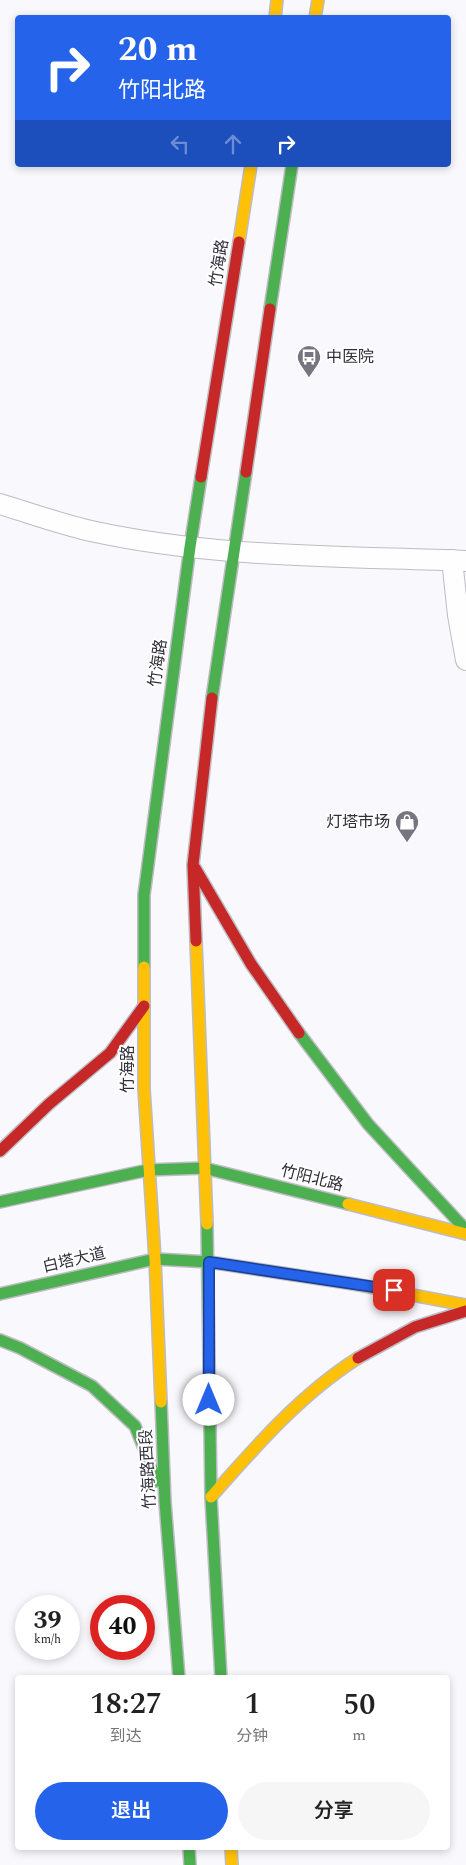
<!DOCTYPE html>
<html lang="zh">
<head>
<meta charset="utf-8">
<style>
  :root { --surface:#fff; --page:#f6f6f6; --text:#222; --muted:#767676; --accent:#2563eb }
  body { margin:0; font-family:Spectral,"Noto Sans SC",serif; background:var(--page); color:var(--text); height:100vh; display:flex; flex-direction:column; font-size:19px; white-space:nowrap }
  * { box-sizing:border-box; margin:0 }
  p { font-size:16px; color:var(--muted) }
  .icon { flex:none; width:28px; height:28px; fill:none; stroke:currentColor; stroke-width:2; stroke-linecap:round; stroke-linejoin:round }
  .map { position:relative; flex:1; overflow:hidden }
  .side { position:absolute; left:15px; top:1675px; width:435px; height:175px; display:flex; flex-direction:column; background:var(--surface); border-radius:5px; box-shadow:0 2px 8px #0003 }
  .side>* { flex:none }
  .guide { position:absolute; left:15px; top:15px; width:436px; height:152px; border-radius:5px; box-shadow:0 2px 8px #0003; background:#2563eb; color:#fff; overflow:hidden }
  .speed { position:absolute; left:15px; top:1595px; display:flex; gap:10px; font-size:25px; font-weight:700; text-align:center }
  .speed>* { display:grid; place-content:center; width:65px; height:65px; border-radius:50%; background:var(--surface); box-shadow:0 2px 8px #0003; line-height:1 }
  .speed small { font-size:12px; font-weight:400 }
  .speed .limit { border:8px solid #d22; background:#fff; color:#111 }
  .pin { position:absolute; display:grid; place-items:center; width:42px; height:42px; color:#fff; margin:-21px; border-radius:10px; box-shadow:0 2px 8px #0006 }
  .me { position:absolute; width:55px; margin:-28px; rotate:0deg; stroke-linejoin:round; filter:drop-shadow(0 0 4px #0008) }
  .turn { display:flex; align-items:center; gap:18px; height:105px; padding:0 20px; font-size:22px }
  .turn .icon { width:65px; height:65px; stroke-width:2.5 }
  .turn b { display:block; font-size:35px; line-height:42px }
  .lanes { display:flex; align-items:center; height:48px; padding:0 20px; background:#0003; justify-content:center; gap:25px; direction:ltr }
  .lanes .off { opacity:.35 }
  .eta { display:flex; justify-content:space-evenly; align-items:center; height:85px; text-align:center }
  .eta b { font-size:30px; font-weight:600; line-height:35px }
  .primary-button { display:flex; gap:10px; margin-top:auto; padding:10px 20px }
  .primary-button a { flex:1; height:58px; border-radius:30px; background:var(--accent); color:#fff; font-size:20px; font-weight:600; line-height:58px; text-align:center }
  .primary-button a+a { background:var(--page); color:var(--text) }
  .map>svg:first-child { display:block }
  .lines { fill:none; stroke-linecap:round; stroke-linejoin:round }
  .lane-casing { stroke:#bdbcc4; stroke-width:22 }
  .fast-casing { stroke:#bdbcc4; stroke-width:14 }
  .slow-casing { stroke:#bdbcc4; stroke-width:14 }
  .jam-casing { stroke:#bdbcc4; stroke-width:14 }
  .lane { stroke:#fefeff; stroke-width:20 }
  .fast { stroke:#4caf50; stroke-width:11 }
  .slow { stroke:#ffc107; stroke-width:11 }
  .jam { stroke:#c62828; stroke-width:11 }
  .route-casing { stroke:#184099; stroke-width:12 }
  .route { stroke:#2563eb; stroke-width:9 }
  .labels { text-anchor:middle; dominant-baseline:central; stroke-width:4; stroke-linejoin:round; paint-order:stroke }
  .street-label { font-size:16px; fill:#312f3b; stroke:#fff }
  .poi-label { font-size:16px; fill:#312f3b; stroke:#fff; text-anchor:start }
</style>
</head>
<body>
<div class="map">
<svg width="466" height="1865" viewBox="0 0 466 1865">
  <rect width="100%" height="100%" fill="#f9f8fd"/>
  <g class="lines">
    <g class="lane-casing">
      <g id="lane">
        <path d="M0,504C30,513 60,524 91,531C214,558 341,556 466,561"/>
        <path d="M452,560L458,615L466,660"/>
      </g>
    </g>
    <g class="fast-casing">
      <g id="fast">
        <path d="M270,309L292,165"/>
        <path d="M212,698L246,472"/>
        <path d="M144,967V895L190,547L201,477"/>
        <path d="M299,1033L368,1124L466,1230"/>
        <path d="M0,1202L148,1170L204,1168L348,1204"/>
        <path d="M207,1224L211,1497L221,1678"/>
        <path d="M0,1294L155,1259L209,1262L354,1284"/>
        <path d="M0,1340L20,1348L92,1386L135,1426L157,1481"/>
        <path d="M161,1402L165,1502L179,1678"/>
        <path d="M189,1848L190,1865"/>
      </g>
    </g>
    <g class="slow-casing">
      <g id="slow">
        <path d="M275,18L277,0"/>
        <path d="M315,18L318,0"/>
        <path d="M239,242L251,165"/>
        <path d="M196,941L207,1224"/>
        <path d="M144,967V1089L155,1259L161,1402"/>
        <path d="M348,1204L466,1234"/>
        <path d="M354,1284L466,1305"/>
        <path d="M211,1497C255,1447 301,1394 358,1358"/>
        <path d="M231,1848L232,1865"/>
      </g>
    </g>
    <g class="jam-casing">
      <g id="jam">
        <path d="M246,472L270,309"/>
        <path d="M201,477L239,242"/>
        <path d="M195,868L251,964L299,1033"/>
        <path d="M196,941L193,865L212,698"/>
        <path d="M0,1151L49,1104L110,1053L144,1006"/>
        <path d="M358,1358L415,1327L466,1311"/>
      </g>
    </g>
    <use href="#lane" class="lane"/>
    <use href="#fast" class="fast"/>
    <use href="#slow" class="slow"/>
    <use href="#jam" class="jam"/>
  </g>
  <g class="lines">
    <g class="route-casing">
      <path id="route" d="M209,1400V1262L394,1290"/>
    </g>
    <use href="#route" class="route"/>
  </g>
  <defs>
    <g id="bus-pin" transform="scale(1.25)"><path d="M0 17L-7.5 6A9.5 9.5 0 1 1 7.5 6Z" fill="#77757f" stroke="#fff"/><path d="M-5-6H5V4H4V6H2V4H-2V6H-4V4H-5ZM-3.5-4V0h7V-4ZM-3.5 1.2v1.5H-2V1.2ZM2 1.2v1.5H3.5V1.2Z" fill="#fff"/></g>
    <g id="shop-pin" transform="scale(1.25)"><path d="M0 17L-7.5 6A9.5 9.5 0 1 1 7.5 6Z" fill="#77757f" stroke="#fff"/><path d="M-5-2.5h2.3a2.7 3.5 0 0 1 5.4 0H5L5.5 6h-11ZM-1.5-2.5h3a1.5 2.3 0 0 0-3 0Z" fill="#fff"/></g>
  </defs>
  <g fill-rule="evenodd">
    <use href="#bus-pin" x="309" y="357"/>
    <use href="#shop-pin" x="407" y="822"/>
  </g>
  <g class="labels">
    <g class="street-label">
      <text transform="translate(219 263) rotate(-81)">竹海路</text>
      <text transform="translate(158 663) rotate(-82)">竹海路</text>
      <text transform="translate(128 1069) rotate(-90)">竹海路</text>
      <text transform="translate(312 1178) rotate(14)">竹阳北路</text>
      <text transform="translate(74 1260) rotate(-13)">白塔大道</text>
      <text transform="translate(148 1469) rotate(-93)">竹海路西段</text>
    </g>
    <g class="poi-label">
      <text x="326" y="357">中医院</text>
      <text x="390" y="822" text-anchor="end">灯塔市场</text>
    </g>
  </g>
</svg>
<div class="speed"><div>39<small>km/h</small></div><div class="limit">40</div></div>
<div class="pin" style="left:394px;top:1290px;background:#d93025"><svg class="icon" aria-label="arrive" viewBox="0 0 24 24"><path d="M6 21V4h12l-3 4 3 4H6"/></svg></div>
<svg class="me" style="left:209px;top:1400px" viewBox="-20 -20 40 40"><circle r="19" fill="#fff"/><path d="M0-13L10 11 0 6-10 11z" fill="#2563eb"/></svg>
<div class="guide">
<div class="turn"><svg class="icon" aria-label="right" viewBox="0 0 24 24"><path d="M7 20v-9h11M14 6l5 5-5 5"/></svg><div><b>20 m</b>竹阳北路</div></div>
<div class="lanes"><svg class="icon off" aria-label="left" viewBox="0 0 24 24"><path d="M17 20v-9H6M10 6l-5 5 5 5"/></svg><svg class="icon off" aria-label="ahead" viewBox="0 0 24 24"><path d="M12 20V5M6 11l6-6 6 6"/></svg><svg class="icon" aria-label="right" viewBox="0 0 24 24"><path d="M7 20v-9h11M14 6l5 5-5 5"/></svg></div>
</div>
<section class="side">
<div class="eta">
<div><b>18:27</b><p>到达</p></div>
<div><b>1</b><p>分钟</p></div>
<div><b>50</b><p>m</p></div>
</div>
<div class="primary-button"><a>退出</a><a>分享</a></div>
</section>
</div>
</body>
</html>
